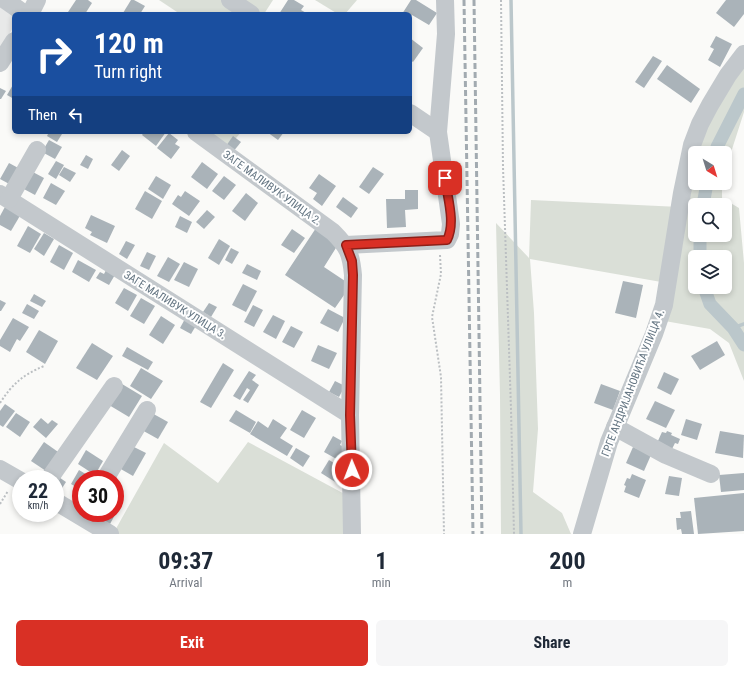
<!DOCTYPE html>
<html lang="en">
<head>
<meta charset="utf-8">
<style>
  :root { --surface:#fff; --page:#f6f6f7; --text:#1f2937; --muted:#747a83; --accent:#d93025 }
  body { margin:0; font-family:"Roboto Condensed",sans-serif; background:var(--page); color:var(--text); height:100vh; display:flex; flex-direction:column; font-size:15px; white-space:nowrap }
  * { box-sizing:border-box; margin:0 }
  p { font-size:13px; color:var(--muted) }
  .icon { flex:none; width:22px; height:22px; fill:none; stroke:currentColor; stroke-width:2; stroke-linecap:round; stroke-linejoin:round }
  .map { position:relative; height:534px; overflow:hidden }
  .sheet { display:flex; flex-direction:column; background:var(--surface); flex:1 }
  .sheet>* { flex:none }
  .hud { position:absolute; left:12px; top:12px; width:400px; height:122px; border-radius:6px; box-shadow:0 2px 6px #0003; background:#1a4fa0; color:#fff; overflow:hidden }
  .needle { width:26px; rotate:142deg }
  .tools { position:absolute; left:688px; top:146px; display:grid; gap:8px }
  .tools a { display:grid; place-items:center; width:44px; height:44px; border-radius:6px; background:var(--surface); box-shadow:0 2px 6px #0003; font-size:20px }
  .speed { position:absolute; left:12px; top:470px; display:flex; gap:8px; font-size:20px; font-weight:700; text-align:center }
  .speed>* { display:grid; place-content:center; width:52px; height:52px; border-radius:50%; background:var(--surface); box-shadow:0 2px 6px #0003; line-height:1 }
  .speed small { font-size:10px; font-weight:400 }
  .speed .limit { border:6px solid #d22; background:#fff; color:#111 }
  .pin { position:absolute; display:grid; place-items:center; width:34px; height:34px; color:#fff; margin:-17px; border-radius:8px; box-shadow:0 2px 6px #0006 }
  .me { position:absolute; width:44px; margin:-22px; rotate:359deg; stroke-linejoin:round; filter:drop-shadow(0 0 3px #0008) }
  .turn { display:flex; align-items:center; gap:14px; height:84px; padding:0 16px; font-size:18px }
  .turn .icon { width:52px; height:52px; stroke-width:2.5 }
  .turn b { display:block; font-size:28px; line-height:34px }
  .then { display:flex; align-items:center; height:38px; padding:0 16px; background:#0003; gap:8px; font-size:15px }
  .eta { display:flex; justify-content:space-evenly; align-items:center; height:68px; text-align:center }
  .eta b { font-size:24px; font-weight:700; line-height:28px }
  .action { display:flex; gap:8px; margin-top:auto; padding:8px 16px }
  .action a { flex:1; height:46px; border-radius:6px; background:var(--accent); color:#fff; font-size:16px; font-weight:700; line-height:46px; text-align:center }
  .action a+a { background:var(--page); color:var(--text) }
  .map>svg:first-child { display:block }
  .built { fill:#e8e9e9 }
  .green { fill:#dadfd7; fill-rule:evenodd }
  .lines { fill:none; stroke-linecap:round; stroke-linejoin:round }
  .stream { stroke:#bbc7cb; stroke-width:3.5 }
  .canal { stroke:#bbc7cb; stroke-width:13 }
  .building { fill:#aab3b9 }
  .path { stroke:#bbbfc2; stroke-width:2; stroke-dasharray:2 2; stroke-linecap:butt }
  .minor { stroke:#c3c8cc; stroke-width:18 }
  .rail { stroke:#a2aab0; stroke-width:3; stroke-dasharray:6 3; stroke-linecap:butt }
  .route-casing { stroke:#8d1f18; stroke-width:10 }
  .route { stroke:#d93025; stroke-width:7 }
  .labels { text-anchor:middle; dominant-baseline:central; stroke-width:4; stroke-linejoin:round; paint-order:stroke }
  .street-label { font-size:11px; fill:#657683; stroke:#fff }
</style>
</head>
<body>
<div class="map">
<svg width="744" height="534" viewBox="0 0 744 534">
  <rect width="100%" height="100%" fill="#fafaf8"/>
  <path class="built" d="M0,6L14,15V26L0,49Z"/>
  <g class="green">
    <path d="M159,0H273L264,14H180Z"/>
    <path d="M315,0H357L345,14H338Z"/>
    <path d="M744,56V112L725,171V153H695V183H722V198L739,208L744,263V381L729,343L710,329L659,320L667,283L530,259L534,313L538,429L533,492L562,513L571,534H501L500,395L496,223L529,258L531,200L680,207L692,145ZM695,205H725V235H695ZM695,257H725V287H695Z"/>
    <path d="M196,132H241L224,153Z"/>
    <path d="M248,442L352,498V534H113L164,443L218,483Z"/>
  </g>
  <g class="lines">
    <g class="stream">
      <path d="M511,0L521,534"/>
      <path d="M733,328L744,324"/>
    </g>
    <g class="canal">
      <path d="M716,153L717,147L744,94"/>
      <path d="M703,205L707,183"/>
      <path d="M700,235V257"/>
      <path d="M704,287L710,304L733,328L744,345"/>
    </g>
  </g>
  <g class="building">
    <path d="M76,0H88L92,3L85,14H71L68,12Z"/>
    <path d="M131,0H134L145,6L140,14H126L123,13Z"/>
    <path d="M288,0H294L304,6L301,10L308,14H279Z"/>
    <path d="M411,0H416L437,13L429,25L412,15L410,18V14H402Z"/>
    <path d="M726,0H744V14L734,27L716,13Z"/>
    <path d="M716,36L732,44L720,67L708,60L714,49L710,47Z"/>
    <path d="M410,38L423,48L413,62L410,60Z"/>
    <path d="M653,56L662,61L644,88L635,82Z"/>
    <path d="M667,65L700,89L691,103L657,79Z"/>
    <path d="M14,83V99L7,95Z"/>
    <path d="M0,88L6,91L1,99H0Z"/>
    <path d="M49,132H59L62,134L57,142L47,136Z"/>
    <path d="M144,132H166L156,146L142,135Z"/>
    <path d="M267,132H284L278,140Z"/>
    <path d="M169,133L178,140L175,144L180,147L171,159L157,148Z"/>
    <path d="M233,136L241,142L233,152L226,146Z"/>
    <path d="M49,140L62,147L55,159L42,152Z"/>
    <path d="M122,150L130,156L119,171L111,165Z"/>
    <path d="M86,155L93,159L88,169L80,165Z"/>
    <path d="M56,161L64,165L56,179L48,174Z"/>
    <path d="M202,162L218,174L207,189L191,177Z"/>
    <path d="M9,163L22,170L13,186L0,179Z"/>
    <path d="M64,167L76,173L70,182L59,175Z"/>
    <path d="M373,167L384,174L369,194L359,187Z"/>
    <path d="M31,171L44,178L35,195L22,188Z"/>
    <path d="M319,174L336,186L322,206L313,199L317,193L309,188Z"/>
    <path d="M156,176L171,185L163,199L148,189Z"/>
    <path d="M224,176L236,185L224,200L212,191Z"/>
    <path d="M51,183L65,191L56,205L43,198Z"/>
    <path d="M405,190H418V209L405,210L406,227L387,228L386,199H405Z"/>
    <path d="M145,191L162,201L152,219L135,209Z"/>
    <path d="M185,191L200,201L189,216L172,204L178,195L181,197Z"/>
    <path d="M246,193L258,203L245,221L232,211Z"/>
    <path d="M343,197L358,208L351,218L336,207Z"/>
    <path d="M6,205L21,214L11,231L0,225V216Z"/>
    <path d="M207,210L215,217L204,229L196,222Z"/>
    <path d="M91,215L115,226L107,243L90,235L92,232L85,228Z"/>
    <path d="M180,216L192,222L187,233L175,227Z"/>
    <path d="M28,226L41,234L30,253L17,246Z"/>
    <path d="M316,228L339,243L324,267L351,285L335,308L285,275Z"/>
    <path d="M292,229L305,238L294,253L281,245Z"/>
    <path d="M44,233L54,239L44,256L34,249Z"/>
    <path d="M219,239L230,246L219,265L208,258Z"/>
    <path d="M126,241L135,245L127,259L119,254Z"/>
    <path d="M59,245L73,253L64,270L50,262Z"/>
    <path d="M231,248L239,252L232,264L225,260Z"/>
    <path d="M147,252L156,256L149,270L140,266Z"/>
    <path d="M168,257L180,264L169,282L157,276Z"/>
    <path d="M78,260L96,270L89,282L72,272Z"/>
    <path d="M184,262L198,269L189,287L174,280Z"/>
    <path d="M247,264L261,271L257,280L242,273Z"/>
    <path d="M107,268L116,273L109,285L96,278L100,272L104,274Z"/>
    <path d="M623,281L643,285L636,318L615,313Z"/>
    <path d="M243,284L257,291L246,312L232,305Z"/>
    <path d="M124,288L137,295L128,311L115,303Z"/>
    <path d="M34,294L46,301L42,307L30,301Z"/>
    <path d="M141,298L155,306L144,324L130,316Z"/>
    <path d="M0,300L6,303L1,311H0Z"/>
    <path d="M209,303L217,307L211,317L203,312Z"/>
    <path d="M27,304L39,311L34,319L22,313Z"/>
    <path d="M253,305L263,310L254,327L244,322Z"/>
    <path d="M328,309L345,318L338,332L320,323Z"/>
    <path d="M273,315L285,321L276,339L263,332Z"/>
    <path d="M161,316L175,325L163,344L149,335Z"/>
    <path d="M186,317L197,324L191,334L180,328Z"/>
    <path d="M13,318L29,327L20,341L17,339L10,352L0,346V340Z"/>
    <path d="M291,326L303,332L294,348L282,342Z"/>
    <path d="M39,330L58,341L45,364L26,352Z"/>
    <path d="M717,341L725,355L700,370L691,356Z"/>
    <path d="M92,343L113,356L97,380L76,368Z"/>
    <path d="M318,345L337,353L329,369L311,361Z"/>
    <path d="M127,347L153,362L148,370L122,356Z"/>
    <path d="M223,363L234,370L211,408L200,402Z"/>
    <path d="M141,368L163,381L151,399L130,386Z"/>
    <path d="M249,371L256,375L252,380L259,385L248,403L243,400L250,390L247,388L240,400L233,396Z"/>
    <path d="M664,372L679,379L671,395L657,388Z"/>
    <path d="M335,381L345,386L339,397L329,392Z"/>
    <path d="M122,384L142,396L129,417L109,405Z"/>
    <path d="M601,384L620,391L613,410L594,403Z"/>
    <path d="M655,401L675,410L666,428L646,419Z"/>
    <path d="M5,404L15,411L3,427L0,425V411Z"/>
    <path d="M236,410L256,422L250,433L229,421Z"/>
    <path d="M302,410L316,418L304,438L290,430Z"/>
    <path d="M150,412L168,422L158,439L140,429Z"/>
    <path d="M16,413L30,422L20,437L6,427Z"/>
    <path d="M41,418L48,424L52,420L58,424L46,438L33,427Z"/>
    <path d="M273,419L287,428L280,438L293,446L287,456L250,434L258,421L268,428Z"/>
    <path d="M686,419L702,424L697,440L681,435Z"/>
    <path d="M667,431L672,433L671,435L680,439L678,444L675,443L672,449L657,443L662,432L666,433Z"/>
    <path d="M720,431L744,435L743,458L715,453Z"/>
    <path d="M333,436L342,441L340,445L349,449L342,462L324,452Z"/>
    <path d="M44,442L61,454L49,473L31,461Z"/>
    <path d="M132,446L146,453L133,476L119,468Z"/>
    <path d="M633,447L651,455L644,471L626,463Z"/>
    <path d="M296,448L310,456L303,467L290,458Z"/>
    <path d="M86,450L103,461L95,475L78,464Z"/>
    <path d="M329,460L349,472L340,485L321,473Z"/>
    <path d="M79,470L94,479H81V490L71,484Z"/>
    <path d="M744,473V490L721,492L719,475Z"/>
    <path d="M632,474L646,480L639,498L624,492L626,486L624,485L627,478L630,479Z"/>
    <path d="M56,475L66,482L57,496L55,495Z"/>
    <path d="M669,476L682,478L679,496L665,494Z"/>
    <path d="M744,493V531L698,534L694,498Z"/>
    <path d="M115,494L123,499L115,513Z"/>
    <path d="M691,511L694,534H682L681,529L677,530L676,518H681L680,512Z"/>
    <path d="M106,513H116L110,524L102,520Z"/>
  </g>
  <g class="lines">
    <g class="path">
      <path d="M501,0L503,167L511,409L514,534"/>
      <path d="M440,255L441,274L432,317L441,377L444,534"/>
      <path d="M0,403C13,383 23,375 44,366"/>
      <path d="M0,504L8,491"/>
    </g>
    <g class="minor">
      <path d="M5,0L25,14"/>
      <path d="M230,0L251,14"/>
      <path d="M30,14L37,0"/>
      <path d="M0,63L14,41"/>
      <path d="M410,113L438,132"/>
      <path d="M196,132L333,232C348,247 351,253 353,275L350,415L352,534"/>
      <path d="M0,194L350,415"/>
      <path d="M9,199L37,150"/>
      <path d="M346,245L447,240L450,234L451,224L438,132L446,34L445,0"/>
      <path d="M615,427L666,455L711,474"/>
      <path d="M0,469L21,481"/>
      <path d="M49,479L114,386"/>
      <path d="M105,479L147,410"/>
      <path d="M55,501L110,534"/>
      <path d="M582,534L609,442L654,334L664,305L682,193L692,145L700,124L710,105L728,75L744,54"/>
    </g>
    <g class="rail">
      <path d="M464,0L473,534"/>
      <path d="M474,0L482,534"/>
    </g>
  </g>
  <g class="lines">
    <g class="route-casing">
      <path id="route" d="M352,470L350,415L353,275L352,261L346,245L447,240C456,222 447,197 445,178"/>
    </g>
    <use href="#route" class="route"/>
  </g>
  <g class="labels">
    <g class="street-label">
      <text transform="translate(272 188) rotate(36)">ЗАГЕ МАЛИВУК УЛИЦА 2.</text>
      <text transform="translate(175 305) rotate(32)">ЗАГЕ МАЛИВУК УЛИЦА 3.</text>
      <text transform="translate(633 383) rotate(-69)">ГРГЕ АНДРИЈАНОВИЋА УЛИЦА 4.</text>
    </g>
  </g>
</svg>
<div class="tools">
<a><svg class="needle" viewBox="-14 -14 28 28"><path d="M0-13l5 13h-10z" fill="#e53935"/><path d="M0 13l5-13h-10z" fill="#747a83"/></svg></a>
<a><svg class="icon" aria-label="search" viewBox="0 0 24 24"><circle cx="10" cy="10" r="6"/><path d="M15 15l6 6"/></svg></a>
<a><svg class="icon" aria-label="layers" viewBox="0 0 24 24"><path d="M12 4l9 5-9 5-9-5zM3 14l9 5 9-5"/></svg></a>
</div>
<div class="speed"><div>22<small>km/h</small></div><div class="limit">30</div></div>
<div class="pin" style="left:445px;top:178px;background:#d93025"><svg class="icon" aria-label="arrive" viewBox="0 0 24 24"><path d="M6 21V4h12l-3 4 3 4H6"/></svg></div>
<svg class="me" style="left:352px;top:470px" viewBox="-20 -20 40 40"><circle r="17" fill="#d93025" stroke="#fff" stroke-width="3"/><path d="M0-11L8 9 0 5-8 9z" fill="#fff"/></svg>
<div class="hud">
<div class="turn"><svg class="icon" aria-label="right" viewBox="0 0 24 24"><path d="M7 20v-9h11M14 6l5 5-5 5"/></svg><div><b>120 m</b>Turn right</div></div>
<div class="then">Then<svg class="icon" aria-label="left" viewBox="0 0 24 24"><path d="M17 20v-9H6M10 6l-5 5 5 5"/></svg></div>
</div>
</div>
<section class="sheet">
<div class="eta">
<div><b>09:37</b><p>Arrival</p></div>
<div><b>1</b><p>min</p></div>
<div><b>200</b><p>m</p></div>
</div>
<div class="action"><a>Exit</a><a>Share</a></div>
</section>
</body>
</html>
